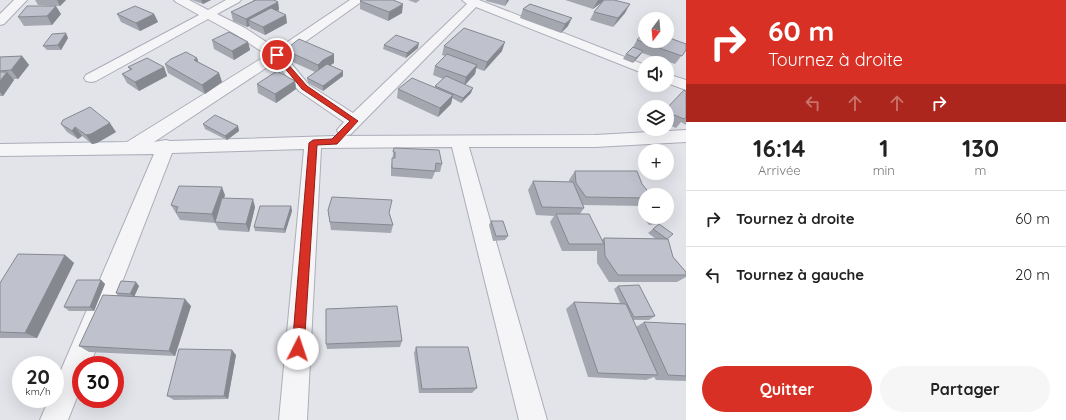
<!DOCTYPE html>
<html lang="fr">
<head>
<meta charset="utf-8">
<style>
  :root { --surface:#fff; --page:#f6f6f6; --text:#222; --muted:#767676; --line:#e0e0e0; --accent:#d93025 }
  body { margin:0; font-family:Quicksand,sans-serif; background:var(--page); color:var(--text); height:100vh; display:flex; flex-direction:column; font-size:15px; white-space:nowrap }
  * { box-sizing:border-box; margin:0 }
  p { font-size:13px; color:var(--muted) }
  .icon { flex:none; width:22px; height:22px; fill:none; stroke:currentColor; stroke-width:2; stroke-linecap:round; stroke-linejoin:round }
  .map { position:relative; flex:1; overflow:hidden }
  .drawer { display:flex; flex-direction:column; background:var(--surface); width:380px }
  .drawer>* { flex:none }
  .hud { background:#d93025; color:#fff; overflow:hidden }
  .needle { width:26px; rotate:196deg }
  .tools { position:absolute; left:638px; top:12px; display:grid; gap:8px }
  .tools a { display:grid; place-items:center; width:36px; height:36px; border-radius:50%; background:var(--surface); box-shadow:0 4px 16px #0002; font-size:20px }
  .speed { position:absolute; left:12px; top:356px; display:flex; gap:8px; font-size:20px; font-weight:700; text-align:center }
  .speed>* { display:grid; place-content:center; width:52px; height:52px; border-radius:50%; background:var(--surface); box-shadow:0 4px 16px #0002; line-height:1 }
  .speed small { font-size:10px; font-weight:400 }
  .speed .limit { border:6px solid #d22; background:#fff; color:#111 }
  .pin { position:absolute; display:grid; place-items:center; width:34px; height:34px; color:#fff; margin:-17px; border:2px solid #fff; border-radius:50%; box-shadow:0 1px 4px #0007 }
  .me { position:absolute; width:44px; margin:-22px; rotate:4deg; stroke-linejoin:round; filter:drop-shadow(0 0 3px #0008) }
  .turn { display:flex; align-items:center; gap:14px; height:84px; padding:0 16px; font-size:18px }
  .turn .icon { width:52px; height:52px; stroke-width:2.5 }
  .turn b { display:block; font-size:28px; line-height:34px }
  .lanes { display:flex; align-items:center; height:38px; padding:0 16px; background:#0003; justify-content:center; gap:20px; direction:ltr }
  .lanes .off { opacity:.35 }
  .eta { display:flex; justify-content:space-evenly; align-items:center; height:68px; text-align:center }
  .eta b { font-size:24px; font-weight:700; line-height:28px }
  .cta { display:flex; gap:8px; margin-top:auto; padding:8px 16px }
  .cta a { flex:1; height:46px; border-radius:24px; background:var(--accent); color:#fff; font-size:16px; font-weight:700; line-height:46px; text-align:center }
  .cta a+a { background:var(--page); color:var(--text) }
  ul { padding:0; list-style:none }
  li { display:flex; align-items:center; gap:12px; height:56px; padding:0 16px; border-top:1px solid var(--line) }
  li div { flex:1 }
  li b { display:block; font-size:15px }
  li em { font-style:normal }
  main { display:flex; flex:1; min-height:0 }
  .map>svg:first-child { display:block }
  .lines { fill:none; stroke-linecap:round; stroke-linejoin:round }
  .minor-casing { stroke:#abadb8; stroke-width:2 }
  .minor { fill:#f5f5f8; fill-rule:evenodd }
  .wall { fill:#a4a7b0 }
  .shaded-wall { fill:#868890 }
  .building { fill:#bfc2cd; stroke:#868890 }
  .route { fill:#d93025; stroke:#8d1f18 }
</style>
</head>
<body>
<main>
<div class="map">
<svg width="686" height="420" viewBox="0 0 686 420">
  <rect width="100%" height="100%" fill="#e2e4ea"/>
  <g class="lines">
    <g class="minor-casing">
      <g id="minor">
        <path d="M14,0H27L4,24L0,25V14Z"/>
        <path d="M174,0H189L208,10L226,0H241L239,2L217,14L245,28L277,49L350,0H364L285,56L309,85L353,113L467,4L462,0H479L645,65V74L476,7L351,134L345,136L339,134L337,130L344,122L299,91L275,62L154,142L166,140L170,141L334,136L595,135L686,130V142L595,147H469L547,420H519L452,147L321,148L307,420H279L304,149L172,153L90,365H81V387L68,420H40L49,399H55V384L154,154L0,156V144L127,142L267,55L235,34L208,19L96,81L91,82L86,81L84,78L86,75L199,15L176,2Z"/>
        <path d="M667,74L686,80V90L667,83Z"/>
      </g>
    </g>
    <use href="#minor" class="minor"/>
  </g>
  <g class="wall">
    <path d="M35,0H66L60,6L38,5Z"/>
    <path d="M192,0H211L203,4Z"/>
    <path d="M253,0H274L278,2L279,10L277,11L287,23L265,35L250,28V26L247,27L233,21L231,12L253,1Z"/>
    <path d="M408,0H420L416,3Z"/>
    <path d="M486,0H509L505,6L486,1Z"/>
    <path d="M565,0H604L603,1L625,13L613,27L590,20L594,12L601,3L593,9Z"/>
    <path d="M360,1L402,13L388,21L360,9Z"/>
    <path d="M530,4L568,26L561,33L520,18L523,9Z"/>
    <path d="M61,14L52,25L24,26L18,17Z"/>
    <path d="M117,14H154L158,22L140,31L121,22Z"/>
    <path d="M68,38L61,50H47L43,46Z"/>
    <path d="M212,40L248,42L250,50L234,60L214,49Z"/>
    <path d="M637,40L686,50L675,64L642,53L633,63L623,59L626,54L633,47Z"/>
    <path d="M384,45L418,48L406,58L383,49Z"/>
    <path d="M444,46L502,51L484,71L476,68L475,74L465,85L471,93L461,103L452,98L451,104L438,117L397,98L398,89L435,87V86L443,79L433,75L435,66L445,56L442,55Z"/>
    <path d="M285,50L334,63L330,65L343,76L323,91L308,83L307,78L315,72L286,59Z"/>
    <path d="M22,56L29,65L18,79H14V80L3,96H0V57Z"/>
    <path d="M197,58L198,62L219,73L222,82L205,94L168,73L165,64Z"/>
    <path d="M128,67H164L167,76L139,91L127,83L122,74L130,70Z"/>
    <path d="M295,81L296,89L276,103L258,93L257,84Z"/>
    <path d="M686,91V125L681,122L676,128L667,124V108Z"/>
    <path d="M61,124L116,132L97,143L92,144L82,136L78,139L67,132Z"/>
    <path d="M203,124L238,126L239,131L227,140L205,129Z"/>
    <path d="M394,148L442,164L440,172H435L432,179L391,176V167Z"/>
    <path d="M575,171L645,195V205L644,206L583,205L584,208L580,214L602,240L604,238L656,239L648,233L653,229L673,234L666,239L673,257L686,272V277L677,282H609L597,263V250L596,251H562L550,222L554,216L536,215L528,190L533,181L569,182V180Z"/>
    <path d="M225,195L224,198L255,207L249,232L219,230L215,223L180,220L171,205Z"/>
    <path d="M291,206L292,211L285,233L255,231L254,227Z"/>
    <path d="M328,210L390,214L393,225L391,233L331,230L329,218Z"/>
    <path d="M645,210V217H661L663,220L658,224L649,225L641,214Z"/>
    <path d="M491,221L508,236L505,240L493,241L489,225Z"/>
    <path d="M65,255L74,263L37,338H0V283Z"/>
    <path d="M101,280L105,284L94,311H69L64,307Z"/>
    <path d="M139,286L134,297L191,306L175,356L89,352L79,346L119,296L116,293Z"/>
    <path d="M618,286L655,316L649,320H633L636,327L644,322L686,324V381L656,380L654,377L646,380L588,377L566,309L574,302L620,303L614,289Z"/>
    <path d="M402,341L400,347L327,349L326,344Z"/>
    <path d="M416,347L477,388L472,393H419L414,353Z"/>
    <path d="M236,355L228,399L174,400L167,396Z"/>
  </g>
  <g class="shaded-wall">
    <path d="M57,0H66L60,6Z"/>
    <path d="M201,0H211L203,4Z"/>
    <path d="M507,0H509L505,6Z"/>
    <path d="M598,0H604L602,2L593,9Z"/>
    <path d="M278,2L279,10L255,23L248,20L250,26L247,27L246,19Z"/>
    <path d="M403,4L402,13L388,21L389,12Z"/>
    <path d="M630,4L625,13L613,27L618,18Z"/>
    <path d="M56,6L61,14L52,25L47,16Z"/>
    <path d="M154,14L158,22L140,31L136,23Z"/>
    <path d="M286,15L287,23L265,35L263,27Z"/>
    <path d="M572,18L568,26L561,33L565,24Z"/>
    <path d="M66,33L68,38L61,50L58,45Z"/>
    <path d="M248,42L250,50L234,60L232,51Z"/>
    <path d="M505,42L502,51L484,71L487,62Z"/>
    <path d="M419,43L418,48L406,58L407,53Z"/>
    <path d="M643,51L640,55L633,63L636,58Z"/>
    <path d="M334,54V63L324,69L319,74L318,65L323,60Z"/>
    <path d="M22,56L29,65L18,79L11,70Z"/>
    <path d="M197,58L200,67L194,60Z"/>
    <path d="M477,65L475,74L464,86L466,77Z"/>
    <path d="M164,67L167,76L139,91L135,82Z"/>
    <path d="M343,71V76L323,91V86Z"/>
    <path d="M7,72L14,80L3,96L0,92V81Z"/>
    <path d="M219,73L222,82L205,94L202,85Z"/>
    <path d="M295,81L296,89L276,103L275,94Z"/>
    <path d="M473,88L471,93L461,103L463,98Z"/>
    <path d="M453,95L451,104L438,117L440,108Z"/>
    <path d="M110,123L116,132L97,143L92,144L86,135Z"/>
    <path d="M238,126L239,131L227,140L225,136Z"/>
    <path d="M75,127L82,136L78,139L72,131Z"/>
    <path d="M222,187L225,195L215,223L212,214Z"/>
    <path d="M253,199L255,207L249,232L246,224Z"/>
    <path d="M291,206L292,211L285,233L284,229Z"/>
    <path d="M65,255L74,263L37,338L25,333Z"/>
    <path d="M101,280L105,284L94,311L90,307Z"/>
    <path d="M136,282L139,286L134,297L130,294Z"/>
    <path d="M185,299L191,306L175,356L169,351Z"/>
    <path d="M232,350L236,355L228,399L224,396Z"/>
  </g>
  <g class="building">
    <path d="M256,0H274L278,2L246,19L231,12Z"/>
    <path d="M361,0H393L403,4L389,12L360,1Z"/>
    <path d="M604,0H614L630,4L618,18L594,12Z"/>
    <path d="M530,4L572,18L565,24L523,9Z"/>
    <path d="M27,6H56L47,16L18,17Z"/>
    <path d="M135,6L154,14L136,23L117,14Z"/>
    <path d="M271,8L286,15L263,27L248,20Z"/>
    <path d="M464,28L505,42L487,62L444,46Z"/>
    <path d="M645,31V41H667V37L686,44V50L682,56L637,40Z"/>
    <path d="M229,32L248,42L232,51L212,40Z"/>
    <path d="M66,33L58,45L43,46L52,34Z"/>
    <path d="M396,35L419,43L407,53L384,45Z"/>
    <path d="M299,39L334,54L323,60L318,65L285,50Z"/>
    <path d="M633,47L643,51L636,58L626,54Z"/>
    <path d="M186,52L197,58L194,60L219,73L202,85L165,64L171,59Z"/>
    <path d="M447,54L477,65L466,77L435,66Z"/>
    <path d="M22,56L11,70L0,71V57Z"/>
    <path d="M147,58L164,67L135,82L122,74L132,69L128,67Z"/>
    <path d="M327,64L343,71L323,86L307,78Z"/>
    <path d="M277,71L295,81L275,94L257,84Z"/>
    <path d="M0,72H7L0,81Z"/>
    <path d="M446,76L473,88L463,98L435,86Z"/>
    <path d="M412,78L453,95L440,108L398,89Z"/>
    <path d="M684,90L686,91V117L684,119L667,112V108Z"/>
    <path d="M90,107L110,123L91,134L86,135L75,127L72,131L61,124L63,120Z"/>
    <path d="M215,115L238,126L225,136L203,124Z"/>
    <path d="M394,148L439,150L442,164L436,163L435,171L392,168V158H395V152H393Z"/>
    <path d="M575,171H637L642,184L651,195H645V198L586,197L576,183Z"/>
    <path d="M533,181L573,182L584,208L542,207Z"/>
    <path d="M179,186L222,187L212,214L176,212L178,207L171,205Z"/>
    <path d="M332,197L392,200L389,213L393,225L330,222L328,210Z"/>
    <path d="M222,198L253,199L246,224L215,222Z"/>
    <path d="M260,206H291L284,229L254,227Z"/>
    <path d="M556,214H589L604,244H569Z"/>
    <path d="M651,217H661L663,220L654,221Z"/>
    <path d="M491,221H503L508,236H496Z"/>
    <path d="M659,224L673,234L667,239L653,229Z"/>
    <path d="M604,238L668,239L673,257L686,272V275H618L605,256Z"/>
    <path d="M18,254L65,255L25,333L0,332V283Z"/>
    <path d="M77,280H101L90,307H64Z"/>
    <path d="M121,281L136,282L130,294L116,293Z"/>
    <path d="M639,285L655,316L634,317L618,286Z"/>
    <path d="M103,295L185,299L169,351L79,346Z"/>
    <path d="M574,302L626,304L658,375L598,373Z"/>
    <path d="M397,306L402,341L326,344V309Z"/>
    <path d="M644,322L686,324V376L668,375Z"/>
    <path d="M416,347H468L477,388L422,389Z"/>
    <path d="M179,349L232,350L224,396H167Z"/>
  </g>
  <path class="route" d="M277,53L279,54L307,86L358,121L337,144L317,145L304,349L302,353L298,355L294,353L292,349L309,143L313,140L332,139L350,121L302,89L274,55Z"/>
</svg>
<div class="tools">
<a><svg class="needle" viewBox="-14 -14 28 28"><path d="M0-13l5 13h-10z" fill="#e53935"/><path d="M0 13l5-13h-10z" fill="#767676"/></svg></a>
<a><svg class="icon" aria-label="sound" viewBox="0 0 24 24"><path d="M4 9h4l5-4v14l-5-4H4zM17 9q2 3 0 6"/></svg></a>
<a><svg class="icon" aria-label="layers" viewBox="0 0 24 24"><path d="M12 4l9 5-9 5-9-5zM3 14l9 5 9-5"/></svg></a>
<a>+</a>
<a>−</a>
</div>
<div class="speed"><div>20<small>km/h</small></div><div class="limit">30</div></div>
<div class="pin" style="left:277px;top:55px;background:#d93025"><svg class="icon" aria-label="arrive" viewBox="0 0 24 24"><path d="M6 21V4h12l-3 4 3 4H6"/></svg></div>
<svg class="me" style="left:298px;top:349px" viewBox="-20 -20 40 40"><circle r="19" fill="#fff"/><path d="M0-13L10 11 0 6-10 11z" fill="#d93025"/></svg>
</div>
<section class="drawer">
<div class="hud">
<div class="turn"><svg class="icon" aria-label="right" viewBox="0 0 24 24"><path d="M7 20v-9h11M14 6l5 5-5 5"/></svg><div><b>60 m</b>Tournez à droite</div></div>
<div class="lanes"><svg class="icon off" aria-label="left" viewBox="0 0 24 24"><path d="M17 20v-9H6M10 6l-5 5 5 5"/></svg><svg class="icon off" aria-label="ahead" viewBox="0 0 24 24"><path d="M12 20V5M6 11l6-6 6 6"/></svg><svg class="icon off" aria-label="ahead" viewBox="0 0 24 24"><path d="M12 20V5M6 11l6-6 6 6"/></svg><svg class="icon" aria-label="right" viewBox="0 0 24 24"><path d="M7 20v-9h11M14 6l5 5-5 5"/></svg></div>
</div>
<div class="eta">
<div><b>16:14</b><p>Arrivée</p></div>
<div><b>1</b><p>min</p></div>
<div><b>130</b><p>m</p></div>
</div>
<ul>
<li><svg class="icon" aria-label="right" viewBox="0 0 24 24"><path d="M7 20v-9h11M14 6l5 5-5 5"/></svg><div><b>Tournez à droite</b></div><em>60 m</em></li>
<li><svg class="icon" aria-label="left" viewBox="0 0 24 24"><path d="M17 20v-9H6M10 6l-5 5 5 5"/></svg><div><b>Tournez à gauche</b></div><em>20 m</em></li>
</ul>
<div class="cta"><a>Quitter</a><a>Partager</a></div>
</section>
</main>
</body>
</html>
